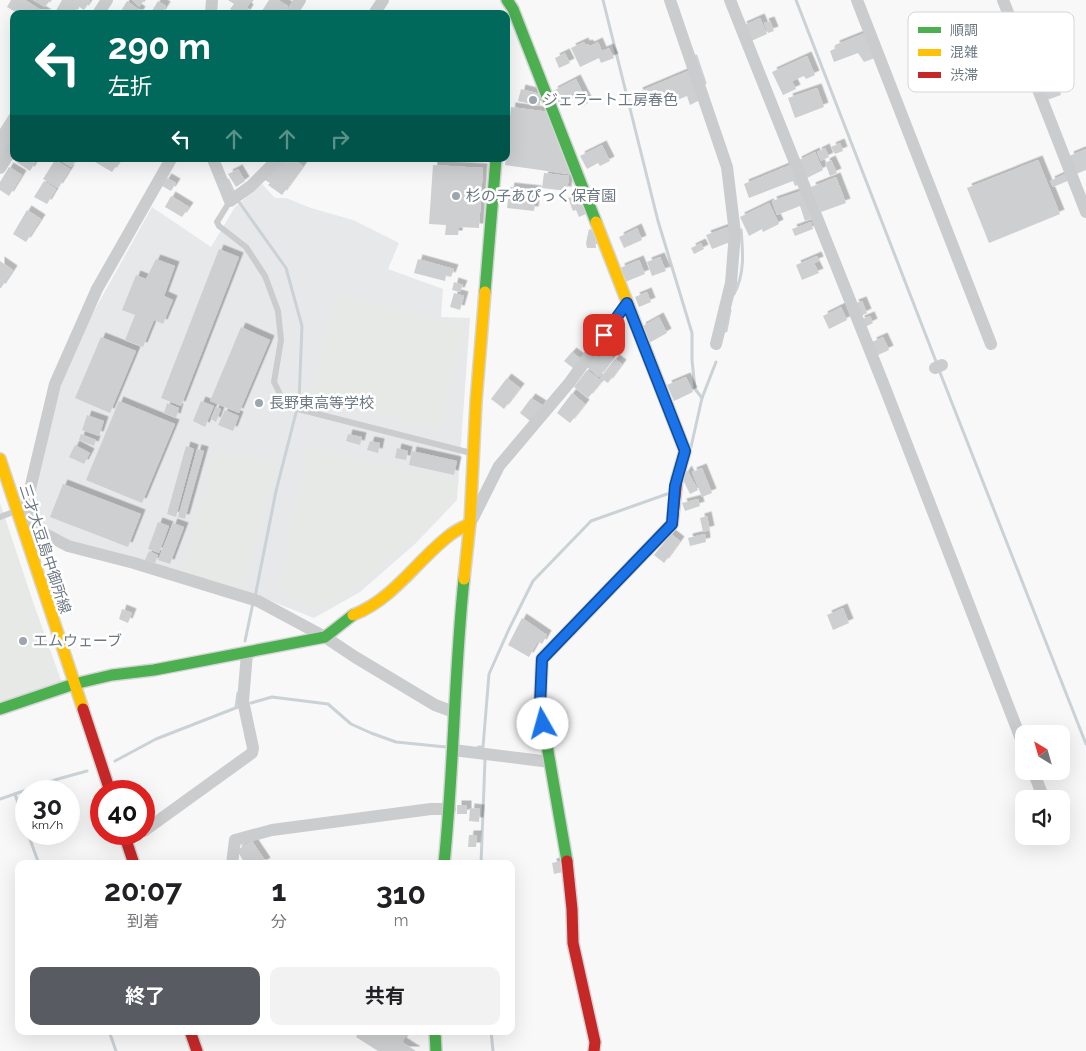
<!DOCTYPE html>
<html lang="ja">
<head>
<meta charset="utf-8">
<style>
  :root { --surface:#fff; --page:#f2f2f2; --text:#202124; --muted:#757577; --accent:#585c62 }
  body { margin:0; font-family:Raleway,"Noto Sans JP",sans-serif; background:var(--page); color:var(--text); height:100vh; display:flex; flex-direction:column; font-size:19px; white-space:nowrap }
  * { box-sizing:border-box; margin:0 }
  p { font-size:16px; color:var(--muted) }
  .icon { flex:none; width:28px; height:28px; fill:none; stroke:currentColor; stroke-width:2; stroke-linecap:round; stroke-linejoin:round }
  .map { position:relative; flex:1; overflow:hidden }
  .drawer { position:absolute; left:15px; top:860px; width:500px; height:175px; display:flex; flex-direction:column; background:var(--surface); border-radius:10px; box-shadow:0 5px 20px #0002 }
  .drawer>* { flex:none }
  .guide { position:absolute; left:10px; top:10px; width:500px; height:152px; border-radius:10px; box-shadow:0 5px 20px #0002; background:#00695c; color:#fff; overflow:hidden }
  .needle { width:32px; rotate:323deg }
  .buttons { position:absolute; left:1015px; top:725px; display:grid; gap:10px }
  .buttons a { display:grid; place-items:center; width:55px; height:55px; border-radius:10px; background:var(--surface); box-shadow:0 5px 20px #0002; font-size:25px }
  .speed { position:absolute; left:15px; top:780px; display:flex; gap:10px; font-size:25px; font-weight:700; text-align:center }
  .speed>* { display:grid; place-content:center; width:65px; height:65px; border-radius:50%; background:var(--surface); box-shadow:0 5px 20px #0002; line-height:1 }
  .speed small { font-size:12px; font-weight:400 }
  .speed .limit { border:8px solid #d22; background:#fff; color:#111 }
  .pin { position:absolute; display:grid; place-items:center; width:42px; height:42px; color:#fff; margin:-21px; border-radius:10px; box-shadow:0 2px 8px #0006 }
  .me { position:absolute; width:55px; margin:-28px; rotate:353deg; stroke-linejoin:round; filter:drop-shadow(0 0 4px #0008) }
  .turn { display:flex; align-items:center; gap:18px; height:105px; padding:0 15px; font-size:22px }
  .turn .icon { width:65px; height:65px; stroke-width:2.5 }
  .turn b { display:block; font-size:35px; line-height:42px }
  .lanes { display:flex; align-items:center; height:48px; padding:0 15px; background:#0003; justify-content:center; gap:25px; direction:ltr }
  .lanes .off { opacity:.35 }
  .eta { display:flex; justify-content:space-evenly; align-items:center; height:85px; text-align:center }
  .eta b { font-size:30px; font-weight:700; line-height:35px }
  .primary-button { display:flex; gap:10px; margin-top:auto; padding:10px 15px }
  .primary-button a { flex:1; height:58px; border-radius:10px; background:var(--accent); color:#fff; font-size:20px; font-weight:700; line-height:58px; text-align:center }
  .primary-button a+a { background:var(--page); color:var(--text) }
  .map>svg:first-child { display:block }
  .built { fill:#e7e8e9 }
  .green { fill:#e7e9e6 }
  .lines { fill:none; stroke-linecap:round; stroke-linejoin:round }
  .stream { stroke:#cbd2d5; stroke-width:3 }
  .building { fill:#cecfd0; filter:url(#shadow) }
  .fast-casing { stroke:#d4d5d5; stroke-width:14 }
  .slow-casing { stroke:#d4d5d5; stroke-width:14 }
  .jam-casing { stroke:#d4d5d5; stroke-width:14 }
  .lane { stroke:#cbccce; stroke-width:6 }
  .street { stroke:#cbccce; stroke-width:12 }
  .fast { stroke:#4caf50; stroke-width:11 }
  .slow { stroke:#ffc107; stroke-width:11 }
  .jam { stroke:#c62828; stroke-width:11 }
  .route-casing { stroke:#114b97; stroke-width:12 }
  .route { stroke:#1a73e8; stroke-width:9 }
  .poi-dot { fill:#9da5ad; stroke:#fff; stroke-width:2 }
  .labels { text-anchor:middle; dominant-baseline:central; stroke-width:5; stroke-linejoin:round; paint-order:stroke }
  .poi-label { font-size:15px; fill:#6c7884; stroke:#fff; text-anchor:start }
  .street-label { font-size:15px; fill:#6c7884; stroke:#fff }
  .key { fill:#fff; stroke:#d3d6da; stroke-width:1 }
  .key-label { font-size:14px; fill:#6c7884 }
</style>
</head>
<body>
<div class="map">
<svg width="1086" height="1051" viewBox="0 0 1086 1051">
  <defs>
    <filter id="shadow"><feDropShadow dx="4.5" dy="-4.5" stdDeviation="0" flood-color="#0004"/></filter>
  </defs>
  <rect width="100%" height="100%" fill="#f8f8f8"/>
  <path class="built" d="M262,184L275,198H286L311,208L353,220L399,243L388,269L443,289L441,317L470,318L457,500L415,544L360,592L314,618L261,597L70,542L36,525L33,511L36,485L59,385L88,322L152,207L211,247L235,207Z"/>
  <g class="green">
    <path d="M336,294L465,326L439,429L310,397Z"/>
    <path d="M307,448L459,480L452,498L413,540L354,589L317,611L279,591Z"/>
    <path d="M216,451L276,464L243,589L183,572Z"/>
    <path d="M0,503L32,599L62,683L0,704Z"/>
  </g>
  <g class="lines">
    <g class="stream">
      <path d="M603,0L658,221L692,333V360L695,389L702,398"/>
      <path d="M796,0L937,364"/>
      <path d="M696,56L705,83"/>
      <path d="M228,180L234,193"/>
      <path d="M239,202L286,268L302,326L299,401L276,491L255,597"/>
      <path d="M734,294C745,274 743,252 741,230"/>
      <path d="M726,331L730,310"/>
      <path d="M939,370L1086,744"/>
      <path d="M691,447L702,398L716,362"/>
      <path d="M245,641L253,603"/>
      <path d="M251,703L272,697L328,704L351,724L371,733L396,742L446,747"/>
      <path d="M236,707L238,693"/>
      <path d="M478,747H483L489,674L509,629L533,581L591,521L667,494"/>
      <path d="M115,761L156,739L238,707"/>
      <path d="M15,794L26,827"/>
      <path d="M0,799L58,779L87,771"/>
      <path d="M28,834L39,864"/>
      <path d="M481,864L485,760"/>
      <path d="M109,1031L116,1051"/>
      <path d="M491,1031L493,1051"/>
    </g>
  </g>
  <g class="building">
    <path d="M11,0H25L47,14H19L7,7Z"/>
    <path d="M33,0H50L45,7Z"/>
    <path d="M62,0H89L90,1L84,10L78,6L73,14H54Z"/>
    <path d="M132,0H144L139,7Z"/>
    <path d="M228,0H252L247,7L249,9L246,14H238L230,9L234,4Z"/>
    <path d="M269,0H278L288,6L284,14H260Z"/>
    <path d="M127,1L141,11L139,14H126L121,11Z"/>
    <path d="M158,1L166,6L161,14H150Z"/>
    <path d="M760,18L767,34L749,42L742,26Z"/>
    <path d="M770,21L774,31L768,33L764,23Z"/>
    <path d="M865,33L875,58L864,62L858,53L834,62L830,51L836,48L835,45Z"/>
    <path d="M584,42L585,45L588,44L590,46L598,42L602,51L609,48L614,58L601,63L599,58L580,67L571,48Z"/>
    <path d="M565,53L570,63L559,68L555,58Z"/>
    <path d="M807,56L815,75L806,79L804,76L792,81L796,89L783,95L772,72Z"/>
    <path d="M688,71L700,100L690,105L687,96L663,106L661,101L645,107L638,92Z"/>
    <path d="M576,79L588,103L582,107L577,97L560,105L553,91Z"/>
    <path d="M1058,86L1061,95L1047,100L1044,91Z"/>
    <path d="M817,88L824,107L795,118L788,98Z"/>
    <path d="M521,89L540,94V106L518,101Z"/>
    <path d="M14,107V138L0,160V129Z"/>
    <path d="M511,107L549,112L575,175L505,165Z"/>
    <path d="M840,143L843,151L835,154L831,147Z"/>
    <path d="M602,145L610,161L600,166L598,163L587,169L580,156Z"/>
    <path d="M825,148L829,157L821,161L817,152Z"/>
    <path d="M1086,149V170L1076,174L1069,156Z"/>
    <path d="M815,152L823,170L805,179L797,161Z"/>
    <path d="M17,159H37L30,171L15,161Z"/>
    <path d="M61,159H77L71,167L60,160Z"/>
    <path d="M97,159H121L112,172L95,162Z"/>
    <path d="M283,159L286,161L287,159H297L296,161L303,166L282,195L268,185L270,183L265,180Z"/>
    <path d="M55,160L70,169L58,188L43,179Z"/>
    <path d="M831,160L837,173L830,176L825,163Z"/>
    <path d="M1038,160L1060,214L989,243L967,188Z"/>
    <path d="M433,165L483,168L479,228L459,227L458,235H445L446,225L429,224Z"/>
    <path d="M790,165L798,185L795,186L793,181L749,198L744,184Z"/>
    <path d="M9,167L22,175L9,196L0,190V182Z"/>
    <path d="M238,169L245,181L236,187L228,174Z"/>
    <path d="M544,173L569,176L567,191L542,188Z"/>
    <path d="M1067,173L1070,180L1053,187L1050,181Z"/>
    <path d="M836,177L846,203L821,212L811,187Z"/>
    <path d="M167,178L176,183L171,191L162,186Z"/>
    <path d="M44,181L56,189L47,204L34,197Z"/>
    <path d="M510,187L537,190L534,211L507,208Z"/>
    <path d="M801,191L811,219L805,221L800,206L777,215L772,201Z"/>
    <path d="M580,193L588,213L579,217L576,210L573,211L568,198Z"/>
    <path d="M171,196L189,207L182,217L165,207Z"/>
    <path d="M769,203L779,224L763,232L762,229L749,236L740,217Z"/>
    <path d="M27,210L41,219L26,242L13,234Z"/>
    <path d="M811,222L813,229L795,236L792,229Z"/>
    <path d="M728,227L733,241L712,249L706,235Z"/>
    <path d="M637,228L642,240L624,248L619,237Z"/>
    <path d="M589,229L595,231L596,248H587L586,243Z"/>
    <path d="M701,243L704,249L694,254L691,248Z"/>
    <path d="M219,249L239,257L181,406L161,398Z"/>
    <path d="M817,256L819,261L814,263L819,273L802,280L796,265Z"/>
    <path d="M660,257L666,271L652,276L647,262Z"/>
    <path d="M156,259L175,266L164,296L173,300L163,324L154,320L143,347L125,340L135,315L122,310L136,275L146,279Z"/>
    <path d="M418,259L454,269L451,277L446,275L445,281L414,273Z"/>
    <path d="M639,260L645,274L625,282L620,268Z"/>
    <path d="M0,261L13,270L1,288H0Z"/>
    <path d="M454,282L463,285L460,292L452,290Z"/>
    <path d="M647,292L651,302L639,307L635,297Z"/>
    <path d="M454,293L464,296L460,310L450,307Z"/>
    <path d="M862,301L867,313L859,317L854,304Z"/>
    <path d="M841,307L847,320L829,329L823,316Z"/>
    <path d="M870,316L873,323L863,328L860,320Z"/>
    <path d="M659,317L667,333L649,343L641,327Z"/>
    <path d="M241,327L270,340L239,413L210,401Z"/>
    <path d="M101,337L136,351L110,413L75,398Z"/>
    <path d="M883,337L889,350L878,355L872,342Z"/>
    <path d="M572,352L581,359L573,368L564,361Z"/>
    <path d="M604,352L613,358L599,377L587,367L596,356L599,358Z"/>
    <path d="M615,359L622,364L608,383L600,378Z"/>
    <path d="M587,370L602,381L588,398L574,387Z"/>
    <path d="M686,377L693,392L674,401L667,385Z"/>
    <path d="M507,378L520,388L504,409L491,399Z"/>
    <path d="M572,393L585,404L570,423L557,413Z"/>
    <path d="M531,398L542,405L530,421L520,413Z"/>
    <path d="M119,401L175,424L142,503L86,480Z"/>
    <path d="M201,401L214,406L205,427L193,421Z"/>
    <path d="M167,403L179,408L176,418L164,413Z"/>
    <path d="M216,407L221,409L216,422L211,419Z"/>
    <path d="M225,410L239,416L233,431L218,425Z"/>
    <path d="M87,415L104,421L99,436L82,430Z"/>
    <path d="M81,434L96,440L94,446L79,440Z"/>
    <path d="M348,434L362,437L360,445L346,441Z"/>
    <path d="M370,441L380,443L378,453L367,450Z"/>
    <path d="M75,445L90,453L84,464L69,457Z"/>
    <path d="M186,446L194,449L176,517L167,514Z"/>
    <path d="M397,448L408,451L406,460L395,458Z"/>
    <path d="M197,449L204,451L185,519L178,517Z"/>
    <path d="M412,451L457,461L454,475L409,465Z"/>
    <path d="M702,468L712,493L702,497L692,472Z"/>
    <path d="M687,470L698,490L690,494L682,478Z"/>
    <path d="M63,484L141,514L128,547L50,517Z"/>
    <path d="M698,499L700,506L685,511L682,503Z"/>
    <path d="M707,516L710,530L703,532L700,518Z"/>
    <path d="M158,522L169,526L159,553L148,549Z"/>
    <path d="M173,523L184,527L170,564L158,560Z"/>
    <path d="M671,534L680,541L664,563L654,555Z"/>
    <path d="M705,534L706,542L690,546L688,538Z"/>
    <path d="M149,551L158,555L155,563L145,560Z"/>
    <path d="M843,608L849,623L833,630L827,615Z"/>
    <path d="M122,609L132,613L128,623L119,619Z"/>
    <path d="M522,618L547,635L542,644L538,641L529,657L508,645Z"/>
    <rect x="457" y="805" width="10" height="9"/>
    <path d="M470,808L480,809L479,822L469,821Z"/>
    <path d="M469,835H477L476,847H468Z"/>
    <path d="M252,841L266,862L263,864H245L237,850Z"/>
    <path d="M561,861L563,872L554,874L552,863Z"/>
    <path d="M359,1031H409L402,1042L416,1051H378L356,1037Z"/>
  </g>
  <g class="lines">
    <g class="fast-casing">
      <g id="fast">
        <path d="M507,0L513,9L596,222"/>
        <path d="M485,292L496,159"/>
        <path d="M0,709L74,684L112,675L154,670L325,637L353,615"/>
        <path d="M567,861L540,705L542,659L570,630"/>
        <path d="M444,864C454,769 454,674 464,579"/>
        <path d="M435,1031L436,1051"/>
      </g>
    </g>
    <g class="slow-casing">
      <g id="slow">
        <path d="M596,222L685,451L677,479"/>
        <path d="M0,459L83,709"/>
        <path d="M464,579L470,523L476,402L485,292"/>
        <path d="M353,615C394,599 417,560 450,535C456,530 464,527 470,523"/>
      </g>
    </g>
    <g class="jam-casing">
      <g id="jam">
        <path d="M570,630L672,524L677,479"/>
        <path d="M83,709L110,791"/>
        <path d="M124,834L134,864"/>
        <path d="M567,861L572,909L573,943L595,1042L594,1051"/>
        <path d="M190,1031L197,1051"/>
      </g>
    </g>
    <g class="lane">
      <path d="M230,201L217,222L219,226L246,247L265,276L278,311L281,340L274,382L284,402L298,409L471,453"/>
      <path d="M0,517L16,511"/>
    </g>
    <g class="street">
      <path d="M670,0L727,167L735,233L731,283L716,344"/>
      <path d="M730,0L885,388L1024,747"/>
      <path d="M857,0L991,344"/>
      <path d="M1003,0L1086,212"/>
      <path d="M98,14L107,0"/>
      <path d="M211,14L212,0"/>
      <path d="M291,14L300,0"/>
      <path d="M374,14L383,0"/>
      <path d="M213,159L230,201L251,186L278,159"/>
      <path d="M0,168L14,146"/>
      <path d="M935,368L942,365"/>
      <path d="M26,506L34,528L68,546L134,563L258,601L325,637L355,657L435,705L454,712"/>
      <path d="M19,510L26,506L55,384L97,289L171,159"/>
      <path d="M473,518L499,466L570,382L627,303"/>
      <path d="M453,750L550,762"/>
      <path d="M1033,771L1044,799"/>
      <path d="M144,831L252,753L253,748L243,701L247,653"/>
      <path d="M232,864L235,840L272,830L431,809H450"/>
    </g>
    <use href="#fast" class="fast"/>
    <use href="#slow" class="slow"/>
    <use href="#jam" class="jam"/>
  </g>
  <g class="lines">
    <g class="route-casing">
      <path id="route" d="M543,724L540,705L542,659L672,524L675,486L685,451L627,303L604,335"/>
    </g>
    <use href="#route" class="route"/>
  </g>
  <g class="poi-dot">
    <circle cx="533" cy="100" r="5"/>
    <circle cx="456" cy="196" r="5"/>
    <circle cx="259" cy="403" r="5"/>
    <circle cx="23" cy="641" r="5"/>
  </g>
  <g class="labels">
    <g class="poi-label">
      <text x="543" y="100">ジェラート工房春色</text>
      <text x="466" y="196">杉の子あぴっく保育園</text>
      <text x="269" y="403">長野東高等学校</text>
      <text x="33" y="641">エムウェーブ</text>
    </g>
    <g class="street-label">
      <text transform="translate(45 549) rotate(72)">三才大豆島中御所線</text>
    </g>
  </g>
  <rect x="908" y="12" width="166" height="80" rx="8" class="key"/>
  <rect x="918" y="27" width="23" height="6" fill="#4caf50"/>
  <rect x="918" y="49" width="23" height="7" fill="#ffc107"/>
  <rect x="918" y="72" width="23" height="6" fill="#c62828"/>
  <g class="key-label">
    <text x="950" y="35">順調</text>
    <text x="950" y="57">混雑</text>
    <text x="950" y="80">渋滞</text>
  </g>
</svg>
<div class="buttons">
<a><svg class="needle" viewBox="-14 -14 28 28"><path d="M0-13l5 13h-10z" fill="#e53935"/><path d="M0 13l5-13h-10z" fill="#757577"/></svg></a>
<a><svg class="icon" aria-label="sound" viewBox="0 0 24 24"><path d="M4 9h4l5-4v14l-5-4H4zM17 9q2 3 0 6"/></svg></a>
</div>
<div class="speed"><div>30<small>km/h</small></div><div class="limit">40</div></div>
<div class="pin" style="left:604px;top:335px;background:#d93025"><svg class="icon" aria-label="arrive" viewBox="0 0 24 24"><path d="M6 21V4h12l-3 4 3 4H6"/></svg></div>
<svg class="me" style="left:543px;top:724px" viewBox="-20 -20 40 40"><circle r="19" fill="#fff"/><path d="M0-13L10 11 0 6-10 11z" fill="#1a73e8"/></svg>
<div class="guide">
<div class="turn"><svg class="icon" aria-label="left" viewBox="0 0 24 24"><path d="M17 20v-9H6M10 6l-5 5 5 5"/></svg><div><b>290 m</b>左折</div></div>
<div class="lanes"><svg class="icon" aria-label="left" viewBox="0 0 24 24"><path d="M17 20v-9H6M10 6l-5 5 5 5"/></svg><svg class="icon off" aria-label="ahead" viewBox="0 0 24 24"><path d="M12 20V5M6 11l6-6 6 6"/></svg><svg class="icon off" aria-label="ahead" viewBox="0 0 24 24"><path d="M12 20V5M6 11l6-6 6 6"/></svg><svg class="icon off" aria-label="right" viewBox="0 0 24 24"><path d="M7 20v-9h11M14 6l5 5-5 5"/></svg></div>
</div>
<section class="drawer">
<div class="eta">
<div><b>20:07</b><p>到着</p></div>
<div><b>1</b><p>分</p></div>
<div><b>310</b><p>m</p></div>
</div>
<div class="primary-button"><a>終了</a><a>共有</a></div>
</section>
</div>
</body>
</html>
